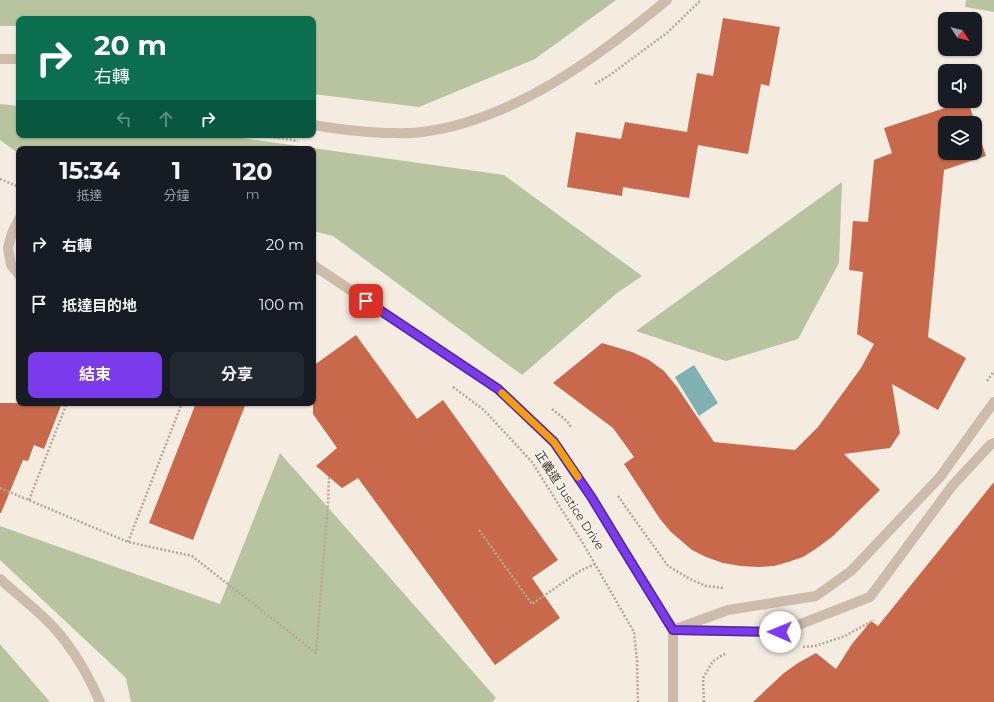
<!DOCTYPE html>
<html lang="zh-TW">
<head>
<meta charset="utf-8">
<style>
  :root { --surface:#171b24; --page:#242831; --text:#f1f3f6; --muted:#9ea1a6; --accent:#7c3aed }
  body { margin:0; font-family:Montserrat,"Noto Sans TC",sans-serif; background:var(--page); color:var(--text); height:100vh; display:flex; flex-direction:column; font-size:15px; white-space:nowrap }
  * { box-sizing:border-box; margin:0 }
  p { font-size:13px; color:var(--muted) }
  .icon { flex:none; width:22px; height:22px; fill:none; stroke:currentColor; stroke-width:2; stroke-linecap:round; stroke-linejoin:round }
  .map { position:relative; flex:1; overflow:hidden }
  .details { position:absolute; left:16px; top:146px; width:300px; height:260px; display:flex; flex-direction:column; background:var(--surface); border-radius:8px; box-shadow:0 1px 3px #0004 }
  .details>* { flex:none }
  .hud { position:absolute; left:16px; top:16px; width:300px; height:122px; border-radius:8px; box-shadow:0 1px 3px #0004; background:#0b6e4f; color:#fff; overflow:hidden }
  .needle { width:26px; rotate:126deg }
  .fabs { position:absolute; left:938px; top:12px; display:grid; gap:8px }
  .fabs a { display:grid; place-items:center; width:44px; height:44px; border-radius:8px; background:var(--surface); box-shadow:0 1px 3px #0004; font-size:20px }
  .pin { position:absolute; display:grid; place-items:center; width:34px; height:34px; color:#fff; margin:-17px; border-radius:8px; box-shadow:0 2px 6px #0006 }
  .me { position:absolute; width:44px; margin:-22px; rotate:271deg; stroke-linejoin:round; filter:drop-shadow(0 0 3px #0008) }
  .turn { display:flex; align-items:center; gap:14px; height:84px; padding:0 12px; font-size:18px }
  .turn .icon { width:52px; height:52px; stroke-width:2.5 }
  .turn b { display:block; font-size:28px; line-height:34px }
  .lanes { display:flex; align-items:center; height:38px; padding:0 12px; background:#0003; justify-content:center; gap:20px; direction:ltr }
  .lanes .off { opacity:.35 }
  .eta { display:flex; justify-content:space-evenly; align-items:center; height:68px; text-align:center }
  .eta b { font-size:24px; font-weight:700; line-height:28px }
  .action { display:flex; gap:8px; margin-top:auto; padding:8px 12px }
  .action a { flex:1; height:46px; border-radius:8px; background:var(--accent); color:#fff; font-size:16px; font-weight:700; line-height:46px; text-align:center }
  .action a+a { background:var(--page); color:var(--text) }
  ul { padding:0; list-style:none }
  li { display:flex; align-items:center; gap:12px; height:60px; padding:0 12px }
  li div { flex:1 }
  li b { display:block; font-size:15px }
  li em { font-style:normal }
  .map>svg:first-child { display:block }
  .green { fill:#b8c4a0 }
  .water { fill:#7fb0b2 }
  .building { fill:#c8694b; fill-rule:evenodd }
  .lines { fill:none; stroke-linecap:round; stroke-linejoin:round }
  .path { stroke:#b9a596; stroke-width:2.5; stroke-dasharray:2 2; stroke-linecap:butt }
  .minor { stroke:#cdbbac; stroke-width:10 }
  .route-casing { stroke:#51269a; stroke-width:10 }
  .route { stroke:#7c3aed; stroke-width:7 }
  .slow { stroke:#f59e0b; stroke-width:7 }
  .labels { text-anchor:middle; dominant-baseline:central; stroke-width:3; stroke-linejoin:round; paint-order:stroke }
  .street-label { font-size:12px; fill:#3b302b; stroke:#fbf5ee }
</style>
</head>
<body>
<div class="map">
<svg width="994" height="702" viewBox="0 0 994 702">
  <rect width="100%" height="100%" fill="#f4ebe1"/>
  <g class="green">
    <path d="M0,0H616L535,59L419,107L313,94V19H19V26H0Z"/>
    <path d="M966,0H994V12L965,7Z"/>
    <path d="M0,104L19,106V135H221L504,175L642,276L617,293L522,375L333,236L313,231V149H19V153L15,151L0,140Z"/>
    <path d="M842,182L839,263L798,339L726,361L636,331Z"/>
    <path d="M280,453L496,698L492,702H131L126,678L0,560V526L220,604Z"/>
    <path d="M0,644L50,702H0Z"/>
  </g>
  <path class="water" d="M694,365L718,403L699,416L675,377Z"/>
  <g class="building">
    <path d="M723,18L780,27L769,86L761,84L748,154L698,145L689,198L623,187L622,196L567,187L576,132L621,139L625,122L687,132L697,73L713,76Z"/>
    <path d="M966,101H968L986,156L944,170L928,337L966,358L938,410L892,384L900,433L890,448L844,454L880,490L833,536L817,548L803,557L788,562L774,566L759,567L741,566L723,563L706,557L692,550L671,532L660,519L624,464L634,457L613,428L553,383L602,343L632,352L649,360L664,371L677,387L714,442L795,450L818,427L861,368L874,344L857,334L863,272L849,270L853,221L868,222L874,160L892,153L884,128ZM945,123H975V153H945Z"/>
    <path d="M356,335L417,419L443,400L558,560L532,578L560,618L495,665L358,478L342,488L316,466L337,448L313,414V366Z"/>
    <path d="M0,403H62L44,449L34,445L28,461L23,460L1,513H0Z"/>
    <path d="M196,403H246L193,540L149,523Z"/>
    <path d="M994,482V702H753L784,673L798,663L816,653L836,669L852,644L871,621L878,626Z"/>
  </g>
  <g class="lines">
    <g class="path">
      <path d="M595,84L610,75L668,32L701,0"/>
      <path d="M258,135L298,141"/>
      <path d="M0,179L19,187"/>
      <path d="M987,381L994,371"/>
      <path d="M453,387L484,410L532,462L584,545L634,632L637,661L638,702"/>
      <path d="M552,409L567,421L571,427"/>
      <path d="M0,488L128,542L192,556L316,653L328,503L329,477"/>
      <path d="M618,496L635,520L668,566L690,579L706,586L724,588"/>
      <path d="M29,500L67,403"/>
      <path d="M479,530L532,604L580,571L595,564"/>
      <path d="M128,542L182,403"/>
      <path d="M803,647L815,646L845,636L874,620"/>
      <path d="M704,702L703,678L713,661L726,653"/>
    </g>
    <g class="minor">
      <path d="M0,59H19"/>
      <path d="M313,125C337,129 361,132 385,133C397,133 410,134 422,132C514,120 597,58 667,0"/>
      <path d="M19,219L12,233L8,248L11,265L19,275"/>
      <path d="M313,265L498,389L554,443L592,498L623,549L673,630"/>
      <path d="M0,579C22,599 47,617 65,641C79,659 91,681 100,702"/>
      <path d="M673,630L728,610L816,596L851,571L940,477L994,402"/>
      <path d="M681,630L780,632L870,597L952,486L990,445L994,443"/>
      <path d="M673,702V630"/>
    </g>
  </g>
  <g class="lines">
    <g class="route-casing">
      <path id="route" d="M366,301L498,389L554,442L592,498L623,549L673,630L780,632"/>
    </g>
    <use href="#route" class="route"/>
    <path class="slow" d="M502,393L554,442L578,477"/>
  </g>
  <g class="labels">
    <g class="street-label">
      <text transform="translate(570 500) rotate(57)">正義道 Justice Drive</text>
    </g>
  </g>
</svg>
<div class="fabs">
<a><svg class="needle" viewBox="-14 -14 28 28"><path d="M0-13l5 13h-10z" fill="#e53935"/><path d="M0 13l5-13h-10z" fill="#9ea1a6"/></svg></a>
<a><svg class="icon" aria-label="sound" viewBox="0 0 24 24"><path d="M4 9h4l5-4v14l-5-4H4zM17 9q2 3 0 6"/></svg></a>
<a><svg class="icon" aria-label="layers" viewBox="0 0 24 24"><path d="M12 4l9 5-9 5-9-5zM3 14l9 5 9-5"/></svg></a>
</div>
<div class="pin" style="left:366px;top:301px;background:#d93025"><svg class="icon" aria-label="arrive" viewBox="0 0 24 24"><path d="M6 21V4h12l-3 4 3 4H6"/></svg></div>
<svg class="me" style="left:780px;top:632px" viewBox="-20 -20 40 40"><circle r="19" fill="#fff"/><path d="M0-13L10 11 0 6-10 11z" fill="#7c3aed"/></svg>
<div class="hud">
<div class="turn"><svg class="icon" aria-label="right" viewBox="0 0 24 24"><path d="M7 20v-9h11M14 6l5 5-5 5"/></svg><div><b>20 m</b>右轉</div></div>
<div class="lanes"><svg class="icon off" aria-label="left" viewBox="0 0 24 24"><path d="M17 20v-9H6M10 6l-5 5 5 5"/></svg><svg class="icon off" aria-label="ahead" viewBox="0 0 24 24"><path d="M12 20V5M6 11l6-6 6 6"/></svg><svg class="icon" aria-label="right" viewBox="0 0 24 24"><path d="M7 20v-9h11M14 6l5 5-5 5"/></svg></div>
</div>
<section class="details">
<div class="eta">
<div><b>15:34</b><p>抵達</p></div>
<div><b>1</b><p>分鐘</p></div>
<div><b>120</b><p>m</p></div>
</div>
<ul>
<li><svg class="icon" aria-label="right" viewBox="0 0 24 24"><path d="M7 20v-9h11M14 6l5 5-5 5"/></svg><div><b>右轉</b></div><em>20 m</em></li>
<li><svg class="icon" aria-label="arrive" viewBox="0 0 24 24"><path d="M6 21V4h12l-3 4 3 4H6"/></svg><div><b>抵達目的地</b></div><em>100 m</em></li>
</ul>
<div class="action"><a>結束</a><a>分享</a></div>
</section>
</div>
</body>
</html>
